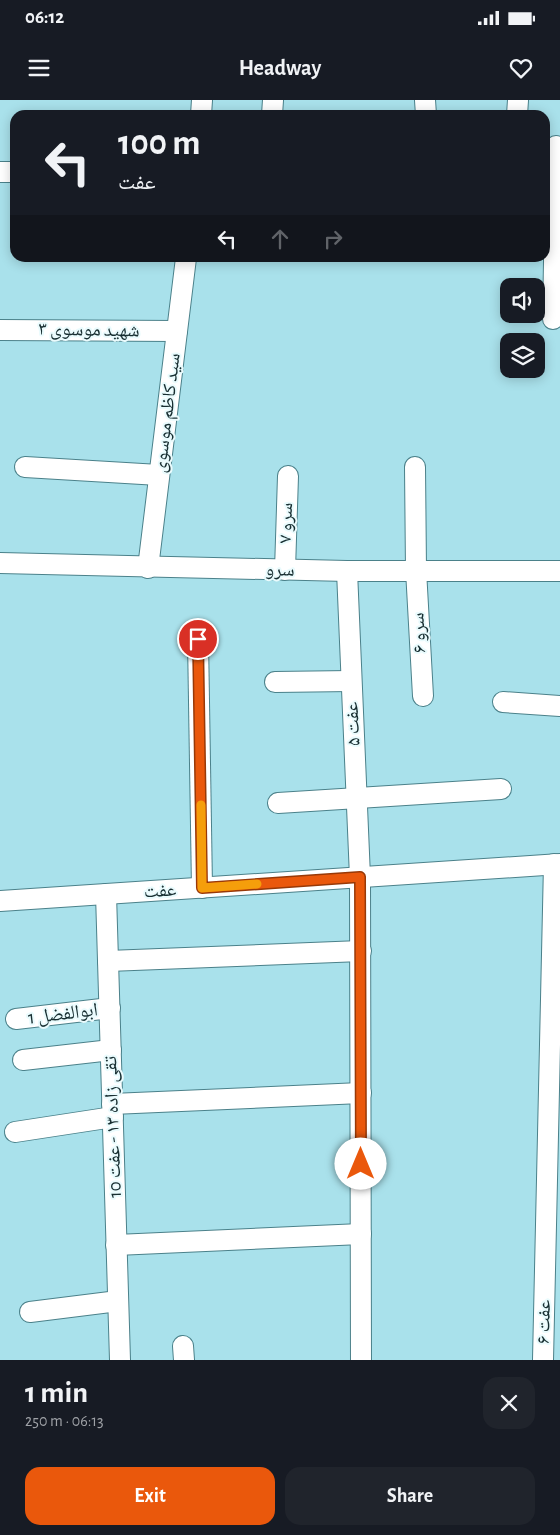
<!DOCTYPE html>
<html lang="en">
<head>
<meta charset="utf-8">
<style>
  :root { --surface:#171b24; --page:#20242c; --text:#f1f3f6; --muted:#9ea1a6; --accent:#ea580c }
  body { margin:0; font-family:"Alegreya Sans","Noto Naskh Arabic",sans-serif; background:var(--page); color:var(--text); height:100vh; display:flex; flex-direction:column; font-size:19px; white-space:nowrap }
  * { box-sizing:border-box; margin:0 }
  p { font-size:16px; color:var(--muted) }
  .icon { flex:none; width:28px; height:28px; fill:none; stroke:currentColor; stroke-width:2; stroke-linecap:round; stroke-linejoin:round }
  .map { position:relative; height:1260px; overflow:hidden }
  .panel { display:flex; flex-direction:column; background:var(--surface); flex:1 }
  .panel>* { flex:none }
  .guide { position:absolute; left:10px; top:10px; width:540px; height:152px; border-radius:15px; box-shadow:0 2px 12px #0003; background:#171b24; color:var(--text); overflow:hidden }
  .buttons { position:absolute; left:500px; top:178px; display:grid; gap:10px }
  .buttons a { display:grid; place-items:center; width:45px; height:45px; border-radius:10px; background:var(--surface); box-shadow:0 2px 12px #0003; font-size:25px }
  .pin { position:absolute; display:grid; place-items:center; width:42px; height:42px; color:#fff; margin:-21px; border:2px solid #fff; border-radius:50%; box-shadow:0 1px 5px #0007 }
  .me { position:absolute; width:55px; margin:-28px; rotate:0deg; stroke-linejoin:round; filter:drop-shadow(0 0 4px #0008) }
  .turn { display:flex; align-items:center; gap:18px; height:105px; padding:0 25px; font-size:22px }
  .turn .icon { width:65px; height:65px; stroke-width:2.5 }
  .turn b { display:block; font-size:35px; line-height:42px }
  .lanes { display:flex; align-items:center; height:48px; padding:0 25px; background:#0003; justify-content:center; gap:25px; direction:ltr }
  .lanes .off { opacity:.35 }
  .round { display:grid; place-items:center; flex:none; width:52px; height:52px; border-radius:15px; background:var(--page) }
  .head { display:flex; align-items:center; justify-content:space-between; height:85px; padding:0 25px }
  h1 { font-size:30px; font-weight:700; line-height:38px }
  .cta { display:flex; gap:10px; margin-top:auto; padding:10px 25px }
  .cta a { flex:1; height:58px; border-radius:15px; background:var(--accent); color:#fff; font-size:20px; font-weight:700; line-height:58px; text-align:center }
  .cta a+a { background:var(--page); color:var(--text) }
  .status { display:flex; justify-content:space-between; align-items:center; height:35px; padding:0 25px; background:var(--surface); direction:ltr }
  .status svg { height:14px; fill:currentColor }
  header { display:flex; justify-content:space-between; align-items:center; height:65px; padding:0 25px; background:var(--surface); font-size:22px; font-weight:700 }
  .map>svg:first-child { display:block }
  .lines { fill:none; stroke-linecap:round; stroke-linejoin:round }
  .minor-casing { stroke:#4b818a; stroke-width:22 }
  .minor { stroke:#fff; stroke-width:20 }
  .route-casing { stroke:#983908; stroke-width:12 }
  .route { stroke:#ea580c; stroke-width:9 }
  .slow { stroke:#f59e0b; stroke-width:9 }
  .labels { text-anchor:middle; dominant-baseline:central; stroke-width:4; stroke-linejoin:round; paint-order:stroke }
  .street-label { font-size:19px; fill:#172e31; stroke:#eafbfd }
</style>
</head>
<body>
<div class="status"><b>06:12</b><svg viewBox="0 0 49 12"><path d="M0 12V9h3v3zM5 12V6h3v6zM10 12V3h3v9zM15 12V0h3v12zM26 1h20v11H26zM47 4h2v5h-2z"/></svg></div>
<header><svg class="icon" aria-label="menu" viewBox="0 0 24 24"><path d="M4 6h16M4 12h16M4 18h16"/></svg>Headway<svg class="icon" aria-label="heart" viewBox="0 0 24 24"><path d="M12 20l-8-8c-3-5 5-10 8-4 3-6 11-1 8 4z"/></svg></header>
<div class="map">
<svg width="560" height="1260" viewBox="0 0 560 1260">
  <rect width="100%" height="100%" fill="#a9e1eb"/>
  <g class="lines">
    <g class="minor-casing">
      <g id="minor">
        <path d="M425,0L426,15"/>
        <path d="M201,15L202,0"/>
        <path d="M272,15L273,0"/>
        <path d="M517,15L518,0"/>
        <path d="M0,72H15"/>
        <path d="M553,219L556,46"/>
        <path d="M0,230L177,231"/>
        <path d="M25,367L159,375"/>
        <path d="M415,367L416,470L423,596"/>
        <path d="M0,463L347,471H560"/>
        <path d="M148,468L186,158"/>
        <path d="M285,470L288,376"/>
        <path d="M347,471L360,777L361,1260"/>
        <path d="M198,539L202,788"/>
        <path d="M275,582L351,581"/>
        <path d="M503,602L560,606"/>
        <path d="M278,703L501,689"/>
        <path d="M106,794L120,1260"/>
        <path d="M0,801L560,764"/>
        <path d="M108,861L361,851"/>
        <path d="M16,919L110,908"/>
        <path d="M23,960L111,950"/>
        <path d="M112,1004L361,993"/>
        <path d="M15,1032L113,1017"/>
        <path d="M116,1145L361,1134"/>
        <path d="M30,1212L118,1201"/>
        <path d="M183,1246L184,1260"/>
        <path d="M543,1260L554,764"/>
      </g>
    </g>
    <use href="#minor" class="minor"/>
  </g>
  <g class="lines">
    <g class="route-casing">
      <path id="route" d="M198,539L202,788L360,777L361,1064"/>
    </g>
    <use href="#route" class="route"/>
    <path class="slow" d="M201,705L202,788L257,784"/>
  </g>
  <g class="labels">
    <g class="street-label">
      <text transform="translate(89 230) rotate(1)">شهید موسوی ۳</text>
      <text transform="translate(167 313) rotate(-83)">سید کاظم موسوی</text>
      <text transform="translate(286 423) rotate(-88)">سرو ۷</text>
      <text transform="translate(280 470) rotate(1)">سرو</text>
      <text transform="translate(419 533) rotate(-93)">سرو ۶</text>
      <text transform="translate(353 624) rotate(-93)">عفت ۵</text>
      <text transform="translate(160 791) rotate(-4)">عفت</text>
      <text transform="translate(63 914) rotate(-7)">ابوالفضل 1</text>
      <text transform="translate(113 1027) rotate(-92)">تقی زاده ۱۳ - عفت 10</text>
      <text transform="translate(544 1222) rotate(-89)">عفت ۶</text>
    </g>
  </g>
</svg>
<div class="buttons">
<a><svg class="icon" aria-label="sound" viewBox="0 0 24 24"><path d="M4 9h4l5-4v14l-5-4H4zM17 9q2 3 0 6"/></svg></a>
<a><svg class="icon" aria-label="layers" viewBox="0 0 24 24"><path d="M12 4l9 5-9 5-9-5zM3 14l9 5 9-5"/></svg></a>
</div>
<div class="pin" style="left:198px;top:539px;background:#d93025"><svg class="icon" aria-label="arrive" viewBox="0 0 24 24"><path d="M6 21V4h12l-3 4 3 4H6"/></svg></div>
<svg class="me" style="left:361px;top:1064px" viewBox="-20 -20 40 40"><circle r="19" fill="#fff"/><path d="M0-13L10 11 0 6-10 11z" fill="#ea580c"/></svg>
<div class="guide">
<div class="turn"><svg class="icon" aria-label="left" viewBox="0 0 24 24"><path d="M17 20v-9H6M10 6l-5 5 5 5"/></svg><div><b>100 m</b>عفت</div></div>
<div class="lanes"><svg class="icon" aria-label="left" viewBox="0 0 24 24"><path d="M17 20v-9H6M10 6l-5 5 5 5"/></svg><svg class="icon off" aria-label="ahead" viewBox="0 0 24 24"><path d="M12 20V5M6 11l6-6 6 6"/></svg><svg class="icon off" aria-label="right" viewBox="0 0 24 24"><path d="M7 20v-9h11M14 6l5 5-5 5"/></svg></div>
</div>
</div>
<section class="panel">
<div class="head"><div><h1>1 min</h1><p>250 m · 06:13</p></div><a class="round"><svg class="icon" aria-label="close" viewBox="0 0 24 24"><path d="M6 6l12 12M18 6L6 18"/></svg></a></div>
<div class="cta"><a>Exit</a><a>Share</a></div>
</section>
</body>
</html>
